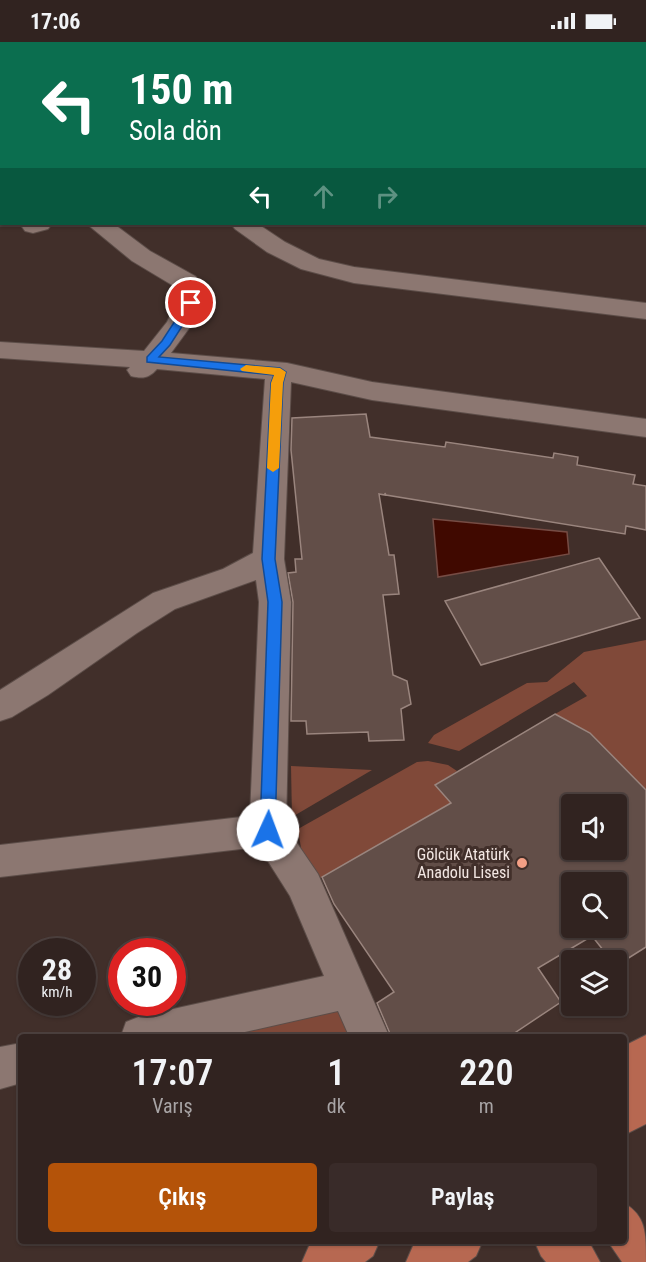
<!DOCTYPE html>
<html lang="tr">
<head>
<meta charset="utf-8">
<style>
  :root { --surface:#312320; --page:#392b29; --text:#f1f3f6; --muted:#a8a4a5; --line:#4c403e; --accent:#b45309 }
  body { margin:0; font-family:"Roboto Condensed",sans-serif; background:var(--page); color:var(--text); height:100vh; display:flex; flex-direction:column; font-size:22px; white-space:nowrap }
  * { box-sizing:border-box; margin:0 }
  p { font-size:20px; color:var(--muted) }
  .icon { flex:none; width:33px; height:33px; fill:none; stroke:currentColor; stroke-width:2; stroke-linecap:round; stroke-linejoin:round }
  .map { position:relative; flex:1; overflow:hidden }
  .sheet { position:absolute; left:18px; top:992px; width:609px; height:210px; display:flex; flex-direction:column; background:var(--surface); border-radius:6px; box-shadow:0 2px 4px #0004,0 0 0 2px var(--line) }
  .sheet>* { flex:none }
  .guide { position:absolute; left:0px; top:0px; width:646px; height:183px; box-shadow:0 2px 4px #0004,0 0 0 2px var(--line); background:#0b6e4f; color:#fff; overflow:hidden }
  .buttons { position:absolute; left:561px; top:752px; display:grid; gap:12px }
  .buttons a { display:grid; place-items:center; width:66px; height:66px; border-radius:6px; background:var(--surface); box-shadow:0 2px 4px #0004,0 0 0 2px var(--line); font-size:30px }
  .speed { position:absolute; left:18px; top:896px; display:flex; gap:12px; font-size:30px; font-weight:700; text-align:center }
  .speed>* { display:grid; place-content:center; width:78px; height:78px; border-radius:50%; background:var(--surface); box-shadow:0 2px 4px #0004,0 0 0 2px var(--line); line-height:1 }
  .speed small { font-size:15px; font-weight:400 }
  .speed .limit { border:9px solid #d22; background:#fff; color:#111 }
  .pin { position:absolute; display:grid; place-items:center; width:51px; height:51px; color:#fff; margin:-26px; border:3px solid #fff; border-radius:50%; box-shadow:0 2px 6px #0007 }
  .me { position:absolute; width:66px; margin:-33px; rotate:2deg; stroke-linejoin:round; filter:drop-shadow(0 0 4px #0008) }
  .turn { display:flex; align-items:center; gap:21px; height:126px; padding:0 30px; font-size:27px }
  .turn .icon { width:78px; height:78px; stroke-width:2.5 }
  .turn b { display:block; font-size:42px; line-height:51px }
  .lanes { display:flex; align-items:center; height:57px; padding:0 30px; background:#0003; justify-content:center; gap:30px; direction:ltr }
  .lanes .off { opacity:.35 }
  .eta { display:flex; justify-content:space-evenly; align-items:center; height:102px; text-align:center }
  .eta b { font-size:36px; font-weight:600; line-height:42px }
  .action { display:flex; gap:12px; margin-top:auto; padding:12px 30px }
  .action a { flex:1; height:69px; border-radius:6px; background:var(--accent); color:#fff; font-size:24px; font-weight:600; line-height:69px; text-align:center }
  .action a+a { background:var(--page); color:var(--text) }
  .status { display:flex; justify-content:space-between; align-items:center; height:42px; padding:0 30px; background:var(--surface); direction:ltr }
  .status svg { height:16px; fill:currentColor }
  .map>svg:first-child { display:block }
  .green { fill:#804939 }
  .water { fill:#400900; stroke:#764c44; stroke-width:1.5 }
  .building { fill:#624e48; stroke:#9a857e; stroke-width:1.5; fill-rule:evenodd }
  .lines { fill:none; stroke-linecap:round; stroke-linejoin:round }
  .minor-casing { stroke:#5c4d48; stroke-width:2 }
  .major-casing { stroke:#5c4d48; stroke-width:2 }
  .minor { fill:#8c7771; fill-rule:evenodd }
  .major { fill:#b76851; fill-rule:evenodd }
  .route { fill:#1a73e8; stroke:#114b97; stroke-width:1.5 }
  .slow { fill:#f59e0b }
  .poi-dot { fill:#f39f85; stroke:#412f2a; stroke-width:2 }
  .labels { text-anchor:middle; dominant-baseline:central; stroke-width:6; stroke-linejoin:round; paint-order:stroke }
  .poi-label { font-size:16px; fill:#f3e7e3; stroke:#412f2a; text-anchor:end }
</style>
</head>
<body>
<div class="status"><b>17:06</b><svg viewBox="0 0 49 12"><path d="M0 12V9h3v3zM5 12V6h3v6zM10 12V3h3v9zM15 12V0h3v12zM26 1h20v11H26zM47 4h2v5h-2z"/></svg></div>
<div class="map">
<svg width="646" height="1220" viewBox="0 0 646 1220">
  <rect width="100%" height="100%" fill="#412f2a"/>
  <g class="green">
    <path d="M646,598V748L590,691L555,672L587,654L574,640L459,709L428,701L434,693L527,641L547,640L584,610Z"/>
    <path d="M428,719L448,723L457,729L435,743L451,761L317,838L301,806L298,787L417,720Z"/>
    <path d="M291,724L372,728L292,775Z"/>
    <path d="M338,961L348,971L358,994H343L341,992L337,994H178Z"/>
  </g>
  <path class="water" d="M433,477L567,490L569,512L438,535Z"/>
  <g class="building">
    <path d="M366,372L370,395L445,405L446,400L553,416L554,411L578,415L577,423L635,433L633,442L646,444V488L626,484L625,492L386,453L385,451V453L379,452L389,513H394L399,552L383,553L393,633L407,639L411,662L401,667L404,698L369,699L368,690L307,692L306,679H291L293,560L288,531L296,530L295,517H302L291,408L292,376Z"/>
    <path d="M599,516L640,576L481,623L445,559Z"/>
    <path d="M555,672L590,691L646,748V905L616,924V918H611L592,894L538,926L561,960L510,994H391L377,961L394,950L334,862L322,835L451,761L435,743ZM572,762H616V807H572ZM572,840H616V885H572Z"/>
  </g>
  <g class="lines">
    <g class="minor-casing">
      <g id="minor">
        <path d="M92,0H122L123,2H93Z"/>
        <path d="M152,0H173L151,2Z"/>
        <path d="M318,0H340L341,2H319Z"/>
        <path d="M491,0H512L513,2H492Z"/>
        <rect x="0" y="23" width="2" height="12"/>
        <rect x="645" y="58" width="1" height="12"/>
        <path d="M0,141H2V156L0,155Z"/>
        <rect x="645" y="143" width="1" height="14"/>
        <path d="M0,169L2,182H10L0,184Z"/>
        <path d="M20,182H52L48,187L33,191L25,189Z"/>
        <path d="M87,182H114L150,209L195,234L208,248L193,281L171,311L287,321L372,340L646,377V395L372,358L291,340L284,517L291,560L286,785L318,832L389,994H349L338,969L227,994H121L126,980L141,974L324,934L290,854L259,805L0,835V803L250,774L259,560L256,538L175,567L137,591L48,653L12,675L0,679V648L153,551L223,527L253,511L265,337L157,327C149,336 143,337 131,334L127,328L130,325L0,316V300L144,309L167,280L182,249L132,219Z"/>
        <path d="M231,182H258L285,200L319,217L354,225L646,261V277L354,241L301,227L267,210L235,187Z"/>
        <path d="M21,1001V1041L0,1047V1005Z"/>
      </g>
    </g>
    <g class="major-casing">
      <g id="major">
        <path d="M518,0H538L539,2H519Z"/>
        <rect x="645" y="77" width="1" height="14"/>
        <path d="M646,993V1082L624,1093V1004Z"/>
        <path d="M624,1161C646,1174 646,1190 646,1220H622L607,1198H624Z"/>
        <path d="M317,1198H380L373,1214L365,1220H302L309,1204Z"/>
        <path d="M420,1198H483L476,1214L468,1220H406L413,1204Z"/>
        <path d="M534,1198H588L600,1220H546L541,1214Z"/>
      </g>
    </g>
    <use href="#minor" class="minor"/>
    <use href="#major" class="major"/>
  </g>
  <path class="route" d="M191,258L197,261L170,303L159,315L280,326L286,330L283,341L275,517L282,560L275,788L273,793L268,795L262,793L260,788L268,560L262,517L271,341L274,333L147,320V315L162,299L188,259Z"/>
  <path class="slow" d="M246,323L280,326L286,330L283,341L279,426L273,430L267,426L271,341L274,333L242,329L240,327Z"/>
  <circle class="poi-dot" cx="522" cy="821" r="6"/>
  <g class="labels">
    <g class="poi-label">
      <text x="510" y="812">Gölcük Atatürk<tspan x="510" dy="18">Anadolu Lisesi</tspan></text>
    </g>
  </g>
</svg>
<div class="buttons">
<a><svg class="icon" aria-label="sound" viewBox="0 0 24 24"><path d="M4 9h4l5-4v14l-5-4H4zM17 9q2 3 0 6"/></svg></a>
<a><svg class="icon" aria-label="search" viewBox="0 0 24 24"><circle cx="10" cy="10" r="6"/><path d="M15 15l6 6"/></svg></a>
<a><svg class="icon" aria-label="layers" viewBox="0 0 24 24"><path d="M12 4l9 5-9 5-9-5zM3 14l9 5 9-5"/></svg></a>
</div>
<div class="speed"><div>28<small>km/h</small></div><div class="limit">30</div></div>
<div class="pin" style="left:191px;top:261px;background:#d93025"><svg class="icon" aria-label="arrive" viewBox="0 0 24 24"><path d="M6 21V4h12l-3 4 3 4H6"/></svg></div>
<svg class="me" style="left:268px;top:788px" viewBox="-20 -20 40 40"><circle r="19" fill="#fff"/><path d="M0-13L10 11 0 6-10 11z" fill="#1a73e8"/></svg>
<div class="guide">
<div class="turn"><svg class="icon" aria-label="left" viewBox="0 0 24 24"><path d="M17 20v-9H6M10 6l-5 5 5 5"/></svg><div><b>150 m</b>Sola dön</div></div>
<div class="lanes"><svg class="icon" aria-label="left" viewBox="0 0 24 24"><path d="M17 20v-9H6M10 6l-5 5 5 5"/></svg><svg class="icon off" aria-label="ahead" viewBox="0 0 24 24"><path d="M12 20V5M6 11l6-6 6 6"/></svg><svg class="icon off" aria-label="right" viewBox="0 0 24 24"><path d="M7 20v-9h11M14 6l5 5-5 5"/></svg></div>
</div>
<section class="sheet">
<div class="eta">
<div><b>17:07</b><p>Varış</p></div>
<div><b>1</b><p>dk</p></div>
<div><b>220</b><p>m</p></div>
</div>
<div class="action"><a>Çıkış</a><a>Paylaş</a></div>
</section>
</div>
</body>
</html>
